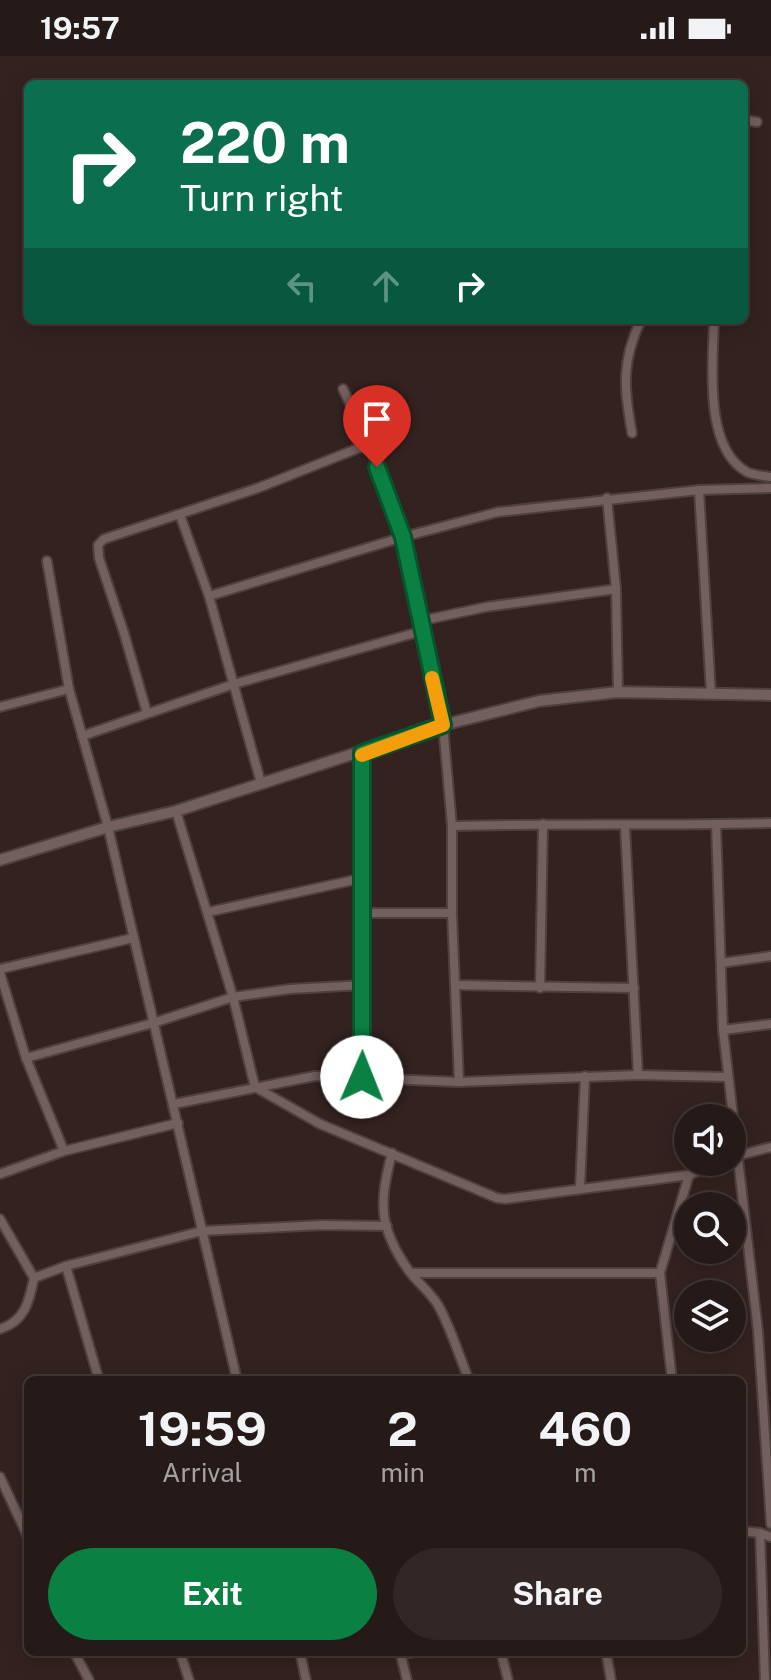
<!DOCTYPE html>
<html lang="en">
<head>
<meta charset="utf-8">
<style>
  :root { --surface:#261a18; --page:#322725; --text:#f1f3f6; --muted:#a4a1a2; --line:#423837; --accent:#0b8043 }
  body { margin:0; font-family:"Public Sans",sans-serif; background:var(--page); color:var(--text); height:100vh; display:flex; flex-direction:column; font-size:30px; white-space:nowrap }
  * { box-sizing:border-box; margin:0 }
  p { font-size:26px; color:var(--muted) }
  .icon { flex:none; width:44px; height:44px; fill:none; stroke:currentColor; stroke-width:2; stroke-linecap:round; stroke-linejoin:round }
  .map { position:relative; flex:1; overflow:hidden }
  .drawer { position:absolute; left:24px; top:1320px; width:722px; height:280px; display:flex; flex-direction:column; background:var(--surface); border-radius:12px; box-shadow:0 4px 20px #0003,0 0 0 2px var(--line) }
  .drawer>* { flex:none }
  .hud { position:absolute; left:24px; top:24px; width:724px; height:244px; border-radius:12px; box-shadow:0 4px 20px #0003,0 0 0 2px var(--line); background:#0b6e4f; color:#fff; overflow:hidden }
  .tools { position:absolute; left:674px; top:1048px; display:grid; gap:16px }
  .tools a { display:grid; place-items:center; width:72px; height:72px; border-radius:50%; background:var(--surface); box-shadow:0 4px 20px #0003,0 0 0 2px var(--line); font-size:40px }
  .pin { position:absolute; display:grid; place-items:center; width:68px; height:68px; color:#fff; margin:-82px -34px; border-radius:50% 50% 50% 0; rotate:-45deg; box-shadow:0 0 8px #0007 }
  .pin .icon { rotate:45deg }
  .me { position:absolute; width:88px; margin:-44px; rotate:1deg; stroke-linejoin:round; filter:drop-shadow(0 0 6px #0008) }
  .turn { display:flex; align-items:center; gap:28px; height:168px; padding:0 24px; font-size:36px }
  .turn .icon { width:104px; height:104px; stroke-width:2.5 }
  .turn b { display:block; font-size:56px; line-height:68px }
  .lanes { display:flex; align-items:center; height:76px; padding:0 24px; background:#0003; justify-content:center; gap:40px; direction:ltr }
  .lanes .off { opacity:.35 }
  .eta { display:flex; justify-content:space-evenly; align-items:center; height:136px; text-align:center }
  .eta b { font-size:48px; font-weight:700; line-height:56px }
  .primary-button { display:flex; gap:16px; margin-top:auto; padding:16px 24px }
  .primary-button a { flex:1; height:92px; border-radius:48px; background:var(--accent); color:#fff; font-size:32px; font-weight:700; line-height:92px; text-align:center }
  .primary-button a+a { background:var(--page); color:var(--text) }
  .status { display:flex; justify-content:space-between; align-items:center; height:56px; padding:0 40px; background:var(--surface); direction:ltr }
  .status svg { height:22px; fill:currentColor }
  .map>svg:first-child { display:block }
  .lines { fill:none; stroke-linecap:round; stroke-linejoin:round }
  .minor-casing { stroke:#4e403f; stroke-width:12 }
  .tertiary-casing { stroke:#4e403f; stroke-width:14 }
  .minor { stroke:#735f5d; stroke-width:8 }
  .tertiary { stroke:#735f5d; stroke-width:10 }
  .route-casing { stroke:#07532c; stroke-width:20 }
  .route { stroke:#0b8043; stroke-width:14 }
  .slow { stroke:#f59e0b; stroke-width:14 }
</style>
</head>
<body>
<div class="status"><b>19:57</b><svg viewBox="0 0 49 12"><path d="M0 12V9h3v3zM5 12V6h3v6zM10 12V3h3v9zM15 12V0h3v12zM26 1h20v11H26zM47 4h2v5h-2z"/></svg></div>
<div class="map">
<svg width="771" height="1624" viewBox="0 0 771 1624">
  <rect width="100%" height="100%" fill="#332220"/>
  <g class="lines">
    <g class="minor-casing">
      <g id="minor">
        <path d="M744,64L757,66"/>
        <path d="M714,264C713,306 703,392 747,416C753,419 764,420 771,421"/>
        <path d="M343,333L369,388L403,481L443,669L452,770V857L459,1026"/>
        <path d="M632,377C624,334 621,305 641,264"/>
        <path d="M699,434L711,638"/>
        <path d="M607,442L616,533L618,636"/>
        <path d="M180,459L209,540L261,727"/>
        <path d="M47,505L69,633L108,771L237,1324"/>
        <path d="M209,540L403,481L498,456L699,434L771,432"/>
        <path d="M420,565L486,551L616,533"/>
        <path d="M0,651L69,633"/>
        <path d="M147,657L124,577L99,502L98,489L104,483L258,432L369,388"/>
        <path d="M82,680L234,628L422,575"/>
        <path d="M176,755L233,941L255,1031L320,1068L497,1142L505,1143L689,1119L719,1106"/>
        <path d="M716,768L723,974L758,1275L771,1468"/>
        <path d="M452,770C559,767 665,770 771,767"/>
        <path d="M625,771L638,1019"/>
        <path d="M208,856L363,822"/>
        <path d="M364,857H452"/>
        <path d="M721,907L771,900"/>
        <path d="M0,913L133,882"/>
        <path d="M0,917L26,1002L64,1095"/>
        <path d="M455,929L634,932"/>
        <path d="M540,932L543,768"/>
        <path d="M723,974L771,968"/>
        <path d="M26,1002L153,967L233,941L290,933L363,929"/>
        <path d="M362,1021V697"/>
        <path d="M174,1048L315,1020L459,1026L638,1019L727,1021"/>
        <path d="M392,1097C379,1147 378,1171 409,1215C418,1227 430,1236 438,1249C451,1272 459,1300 469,1324"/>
        <path d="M732,1101L771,1091"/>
        <path d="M0,1118L64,1095L178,1067"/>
        <path d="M580,1132L585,1020"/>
        <path d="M0,1163L34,1222C29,1246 25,1265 0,1273"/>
        <path d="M66,1210L99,1324"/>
        <path d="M411,1217H660"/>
        <path d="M34,1222L66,1210L202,1175L322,1169L387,1170"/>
        <path d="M672,1324L660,1217L689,1119"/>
        <path d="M0,1421L28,1481"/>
        <path d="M742,1475L760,1477L771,1481"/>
        <path d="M760,1477L765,1624"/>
        <path d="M74,1596L89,1624"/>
        <path d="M180,1596L189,1624"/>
        <path d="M300,1596L306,1624"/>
        <path d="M400,1596L407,1624"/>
        <path d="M501,1596L508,1624"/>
        <path d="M606,1596L611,1624"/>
        <path d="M401,1598L416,1596"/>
      </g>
    </g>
    <g class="tertiary-casing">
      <path id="tertiary" d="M0,804L108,771L176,755L443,669L539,645L618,636L771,639"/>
    </g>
    <use href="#minor" class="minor"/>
    <use href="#tertiary" class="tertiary"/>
  </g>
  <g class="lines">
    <g class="route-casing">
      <path id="route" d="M362,1021V697L443,669L403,481L377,411"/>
    </g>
    <use href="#route" class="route"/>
    <path class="slow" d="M362,699L443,669L432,622"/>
  </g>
</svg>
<div class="tools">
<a><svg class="icon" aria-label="sound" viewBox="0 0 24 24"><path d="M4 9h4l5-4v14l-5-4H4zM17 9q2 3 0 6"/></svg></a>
<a><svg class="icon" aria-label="search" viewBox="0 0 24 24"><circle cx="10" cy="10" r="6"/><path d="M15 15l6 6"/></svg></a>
<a><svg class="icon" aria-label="layers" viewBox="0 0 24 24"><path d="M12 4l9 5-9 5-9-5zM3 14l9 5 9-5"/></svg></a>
</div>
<div class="pin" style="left:377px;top:411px;background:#d93025"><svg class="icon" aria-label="arrive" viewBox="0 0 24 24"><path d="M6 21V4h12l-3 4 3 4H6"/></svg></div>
<svg class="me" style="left:362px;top:1021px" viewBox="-20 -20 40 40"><circle r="19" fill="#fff"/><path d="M0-13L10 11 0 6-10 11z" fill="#0b8043"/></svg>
<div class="hud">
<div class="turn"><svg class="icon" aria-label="right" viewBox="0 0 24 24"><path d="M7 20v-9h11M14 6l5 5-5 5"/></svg><div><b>220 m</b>Turn right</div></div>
<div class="lanes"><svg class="icon off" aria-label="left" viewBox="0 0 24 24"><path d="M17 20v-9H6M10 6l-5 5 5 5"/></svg><svg class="icon off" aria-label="ahead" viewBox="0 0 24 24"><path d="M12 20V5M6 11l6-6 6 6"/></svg><svg class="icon" aria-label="right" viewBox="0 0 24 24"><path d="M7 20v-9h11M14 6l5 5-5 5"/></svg></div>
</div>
<section class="drawer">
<div class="eta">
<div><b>19:59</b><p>Arrival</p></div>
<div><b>2</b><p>min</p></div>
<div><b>460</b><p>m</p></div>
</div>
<div class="primary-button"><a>Exit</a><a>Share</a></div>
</section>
</div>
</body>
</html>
